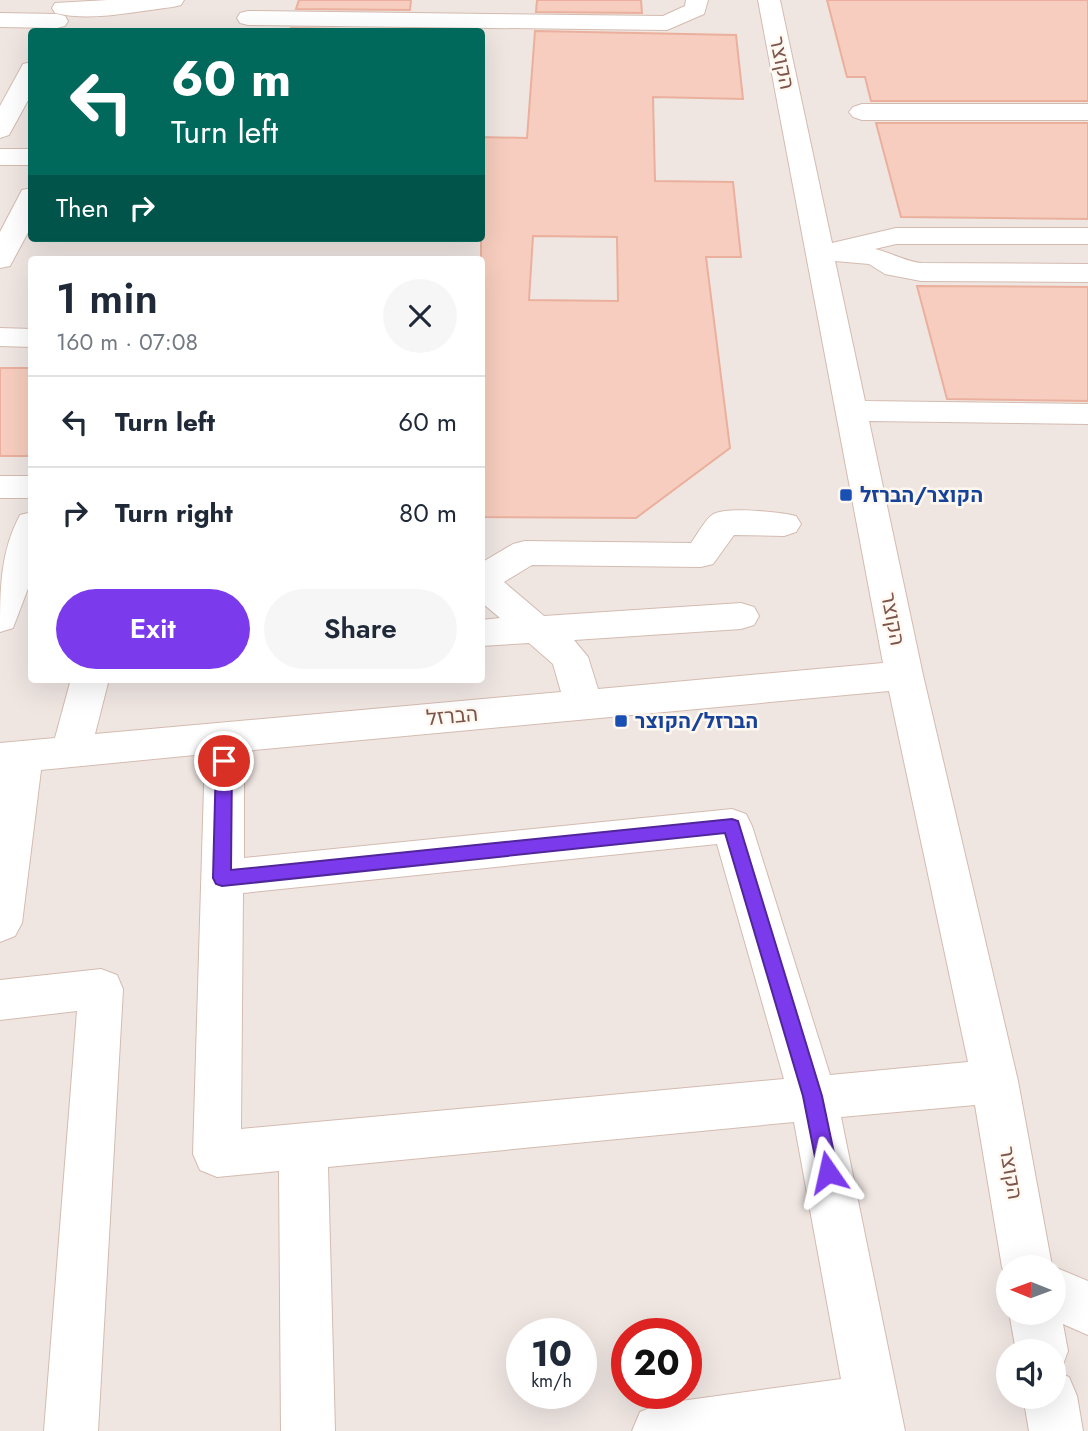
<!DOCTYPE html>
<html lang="en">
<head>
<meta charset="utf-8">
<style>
  :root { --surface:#fff; --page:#f6f6f7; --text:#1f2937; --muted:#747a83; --line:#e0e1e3; --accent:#7c3aed }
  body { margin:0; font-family:Jost,Heebo,sans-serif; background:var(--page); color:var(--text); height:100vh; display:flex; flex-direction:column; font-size:26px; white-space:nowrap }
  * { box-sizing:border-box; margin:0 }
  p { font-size:23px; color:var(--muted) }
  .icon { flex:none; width:38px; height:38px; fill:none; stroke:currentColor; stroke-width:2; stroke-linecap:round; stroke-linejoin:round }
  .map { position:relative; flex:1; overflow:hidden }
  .sheet { position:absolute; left:28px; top:256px; width:457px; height:427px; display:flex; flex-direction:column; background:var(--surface); border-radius:7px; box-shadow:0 7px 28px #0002 }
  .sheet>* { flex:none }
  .banner { position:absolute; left:28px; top:28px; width:457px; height:214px; border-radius:7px; box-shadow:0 7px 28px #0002; background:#00695c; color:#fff; overflow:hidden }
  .needle { width:46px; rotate:271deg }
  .buttons { position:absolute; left:996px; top:1255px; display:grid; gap:14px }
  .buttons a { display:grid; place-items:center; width:70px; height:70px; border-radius:50%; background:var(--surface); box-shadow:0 7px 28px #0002; font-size:35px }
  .speed { position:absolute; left:506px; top:1318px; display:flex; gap:14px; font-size:35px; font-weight:700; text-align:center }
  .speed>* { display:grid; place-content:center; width:91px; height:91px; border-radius:50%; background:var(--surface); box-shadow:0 7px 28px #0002; line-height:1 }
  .speed small { font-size:18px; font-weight:400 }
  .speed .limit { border:10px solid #d22; background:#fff; color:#111 }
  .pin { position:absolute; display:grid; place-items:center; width:60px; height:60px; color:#fff; margin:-30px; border:4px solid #fff; border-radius:50%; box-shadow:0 2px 7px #0007 }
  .me { position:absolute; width:77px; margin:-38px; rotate:349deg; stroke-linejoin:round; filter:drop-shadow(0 0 5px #0008) }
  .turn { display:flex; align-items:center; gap:24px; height:147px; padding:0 28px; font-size:32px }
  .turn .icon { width:91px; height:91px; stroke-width:2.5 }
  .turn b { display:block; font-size:49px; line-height:60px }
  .then { display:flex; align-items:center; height:66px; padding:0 28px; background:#0003; gap:14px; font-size:26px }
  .round { display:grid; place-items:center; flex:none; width:74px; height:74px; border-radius:37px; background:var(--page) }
  .overview { display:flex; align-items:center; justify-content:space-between; height:119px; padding:0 28px }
  h1 { font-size:42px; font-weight:600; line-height:52px }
  .button { display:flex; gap:14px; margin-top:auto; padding:14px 28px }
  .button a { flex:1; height:80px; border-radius:42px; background:var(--accent); color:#fff; font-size:28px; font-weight:600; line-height:80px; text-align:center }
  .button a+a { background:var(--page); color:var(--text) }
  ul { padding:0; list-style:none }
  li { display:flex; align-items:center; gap:21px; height:91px; padding:0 28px; border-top:2px solid var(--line) }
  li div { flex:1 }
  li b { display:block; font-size:26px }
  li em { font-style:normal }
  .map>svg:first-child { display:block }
  .industrial { fill:#efe6e2; fill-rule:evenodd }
  .building { fill:#f6cdbe; stroke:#eab09d; stroke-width:2; fill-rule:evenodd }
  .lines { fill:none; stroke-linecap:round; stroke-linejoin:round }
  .minor-casing { stroke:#d4bbb0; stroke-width:2 }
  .minor { fill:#fff; fill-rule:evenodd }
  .route { fill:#7c3aed; stroke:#51269a; stroke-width:2 }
  .transit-dot { fill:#1a4fb4; stroke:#fff8f1; stroke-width:2.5 }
  .labels { text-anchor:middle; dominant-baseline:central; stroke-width:5; stroke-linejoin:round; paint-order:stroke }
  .street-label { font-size:21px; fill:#7c544a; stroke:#fff8f1 }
  .transit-label { font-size:21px; font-weight:bold; fill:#164399; stroke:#fff8f1; text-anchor:start }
</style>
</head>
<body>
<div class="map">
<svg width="1088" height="1431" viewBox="0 0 1088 1431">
  <rect width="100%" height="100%" fill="#fef3e9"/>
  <path class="industrial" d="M0,0H1088V1431H0ZM32,32H481V238H32ZM32,259H481V679H32ZM1008,1267H1054V1312H1008ZM522,1334H581V1393H522ZM626,1334H686V1393H626ZM1008,1351H1054V1396H1008Z"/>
  <g class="building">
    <path d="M299,0H411L410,10L296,9Z"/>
    <path d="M537,0H641L642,13L536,12Z"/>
    <path d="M827,0H1088V101H871L865,77H847Z"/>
    <path d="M291,28L407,30L290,32Z"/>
    <path d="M535,31L736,35L743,99L653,97L655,181L733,182L741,257H706L730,448L636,518L481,517V137L527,138ZM533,236L617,237L618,301L529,300Z"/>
    <path d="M876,123H1088V219L901,217Z"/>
    <path d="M917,286L1088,287V401L947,399Z"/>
    <rect x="0" y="368" width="32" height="88"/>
  </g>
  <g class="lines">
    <g class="minor-casing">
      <g id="minor">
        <path d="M108,0H184L181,5L173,7C136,11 91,22 55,13L52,8L55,3Z"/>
        <path d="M686,0H708L704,14L667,30L248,25L240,23L237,18L240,13L248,11L663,16L685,6Z"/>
        <path d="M758,0H780L832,243L896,228H1088V244H896L875,249C892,253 904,261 921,263L1088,264V282L921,281L885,274L869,264L835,261L865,401L1088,404V424L869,421L923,675L1018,1081L1052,1266L1088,1281V1335L1063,1324L1068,1351L1061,1370L1056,1372L1069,1377L1077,1396L1083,1431H1029L1023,1396H1054V1351H1016L1009,1312H1054V1267H1008V1282L1002,1267L975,1105L841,1117L905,1431H632L640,1412L659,1404L841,1379L794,1122L328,1167L335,1431H281L279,1171L217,1177L200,1170L193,1154L205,754L41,770L22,923L15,936L0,942V743L55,738L71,679H109L95,734L561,692L553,664L529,643L481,646V620L500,618L481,602V563L513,544L525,541L691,543C697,535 704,521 712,515C724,506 781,512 796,516L801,524L796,532L784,536L734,535L713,564L701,567L532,565L504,582L544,616L741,603L754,607L759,616L754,625L741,629L574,640L588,657L598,689L883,663ZM889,691L968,1062L830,1075L752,826L746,814L732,809L244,858V751ZM717,844L784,1079L241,1129L243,893Z"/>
        <path d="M0,13L57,14L65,16L68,21L65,26L57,28L0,27Z"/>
        <path d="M32,62V93L9,135L0,138V106L23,64Z"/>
        <path d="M862,104H1088V120H862L853,117L849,112L853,107Z"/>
        <rect x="0" y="149" width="32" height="16"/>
        <path d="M32,188V225L10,266L0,268V232L22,190Z"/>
        <path d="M0,328L32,329V347L0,346Z"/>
        <rect x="0" y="476" width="32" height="22"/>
        <path d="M32,512V578L13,628L0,632C0,590 0,552 20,515Z"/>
        <path d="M101,969L117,975L123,989L98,1431H44L77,1011L0,1020V980Z"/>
      </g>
    </g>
    <use href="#minor" class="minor"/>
  </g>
  <path class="route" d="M224,754L232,761L231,870L732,819L738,821L822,1096L838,1172L835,1179L828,1182L820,1179L818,1172L803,1096L725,833L222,886L216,884L213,878L216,761Z"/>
  <g class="transit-dot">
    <rect x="839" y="488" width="14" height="14" rx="3.5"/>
    <rect x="614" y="714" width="14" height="14" rx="3.5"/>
  </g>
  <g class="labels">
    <g class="street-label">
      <text transform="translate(782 63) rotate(78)">הקוצר</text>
      <text transform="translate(893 619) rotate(79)">הקוצר</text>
      <text transform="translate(452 716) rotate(-5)">הברזל</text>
      <text transform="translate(1011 1173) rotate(80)">הקוצר</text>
    </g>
    <g class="transit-label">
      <text x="860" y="495">הקוצר/הברזל</text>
      <text x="635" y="721">הברזל/הקוצר</text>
    </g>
  </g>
</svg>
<div class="buttons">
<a><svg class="needle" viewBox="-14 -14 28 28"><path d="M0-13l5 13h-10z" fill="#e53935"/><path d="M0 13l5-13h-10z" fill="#747a83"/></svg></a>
<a><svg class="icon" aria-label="sound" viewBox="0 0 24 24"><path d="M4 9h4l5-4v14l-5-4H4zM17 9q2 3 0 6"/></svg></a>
</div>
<div class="speed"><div>10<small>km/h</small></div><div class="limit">20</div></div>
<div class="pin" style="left:224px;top:761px;background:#d93025"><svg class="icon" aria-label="arrive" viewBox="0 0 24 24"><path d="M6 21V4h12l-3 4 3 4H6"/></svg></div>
<svg class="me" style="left:828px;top:1172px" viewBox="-20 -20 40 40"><path d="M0-17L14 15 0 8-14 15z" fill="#7c3aed" stroke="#fff" stroke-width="4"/></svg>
<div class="banner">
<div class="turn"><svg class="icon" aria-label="left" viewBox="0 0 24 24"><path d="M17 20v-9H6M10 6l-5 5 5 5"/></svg><div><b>60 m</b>Turn left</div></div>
<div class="then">Then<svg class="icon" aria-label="right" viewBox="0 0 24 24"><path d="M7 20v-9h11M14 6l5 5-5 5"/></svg></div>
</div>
<section class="sheet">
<div class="overview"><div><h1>1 min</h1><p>160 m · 07:08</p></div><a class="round"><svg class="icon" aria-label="close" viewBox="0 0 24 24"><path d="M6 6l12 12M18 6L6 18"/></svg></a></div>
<ul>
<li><svg class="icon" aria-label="left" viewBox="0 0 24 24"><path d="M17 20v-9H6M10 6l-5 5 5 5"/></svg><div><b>Turn left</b></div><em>60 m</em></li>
<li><svg class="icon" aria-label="right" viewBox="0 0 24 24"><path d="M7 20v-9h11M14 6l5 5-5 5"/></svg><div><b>Turn right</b></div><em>80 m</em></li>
</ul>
<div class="button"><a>Exit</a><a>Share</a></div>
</section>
</div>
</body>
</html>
